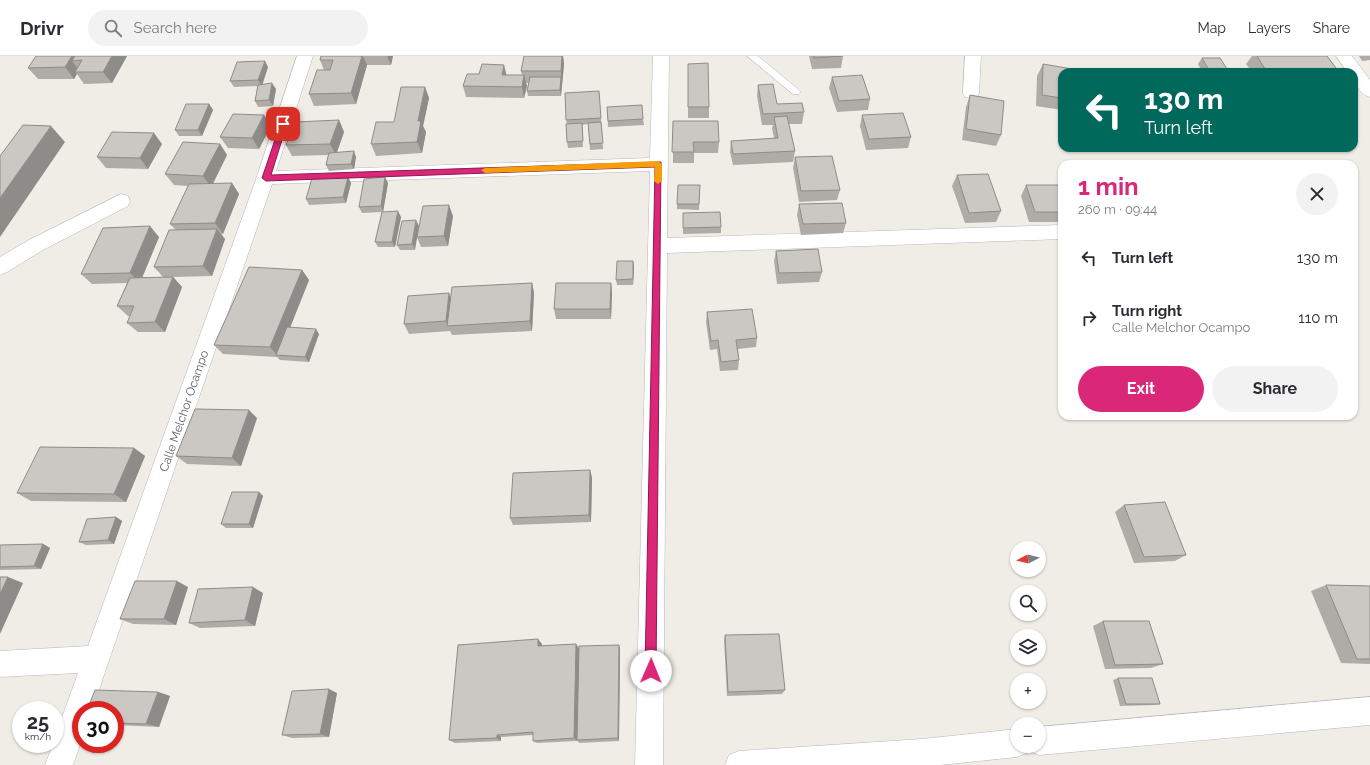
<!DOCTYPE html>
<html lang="en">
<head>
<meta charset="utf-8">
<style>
  :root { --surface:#fff; --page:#f2f2f3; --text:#2b2b33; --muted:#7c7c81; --line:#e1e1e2; --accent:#db2777 }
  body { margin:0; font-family:Raleway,sans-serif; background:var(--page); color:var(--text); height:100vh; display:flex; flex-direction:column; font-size:15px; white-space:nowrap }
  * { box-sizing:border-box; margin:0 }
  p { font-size:13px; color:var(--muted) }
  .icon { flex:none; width:22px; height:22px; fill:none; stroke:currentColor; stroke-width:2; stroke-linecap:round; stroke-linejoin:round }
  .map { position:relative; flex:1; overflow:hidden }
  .side { position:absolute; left:1058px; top:104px; width:300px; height:260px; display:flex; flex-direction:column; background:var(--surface); border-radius:12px; box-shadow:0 1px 3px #0004 }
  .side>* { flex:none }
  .top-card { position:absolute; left:1058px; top:12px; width:300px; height:84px; border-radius:12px; box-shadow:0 1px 3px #0004; background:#00695c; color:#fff; overflow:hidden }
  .needle { width:26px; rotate:263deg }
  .tools { position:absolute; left:1010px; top:485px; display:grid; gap:8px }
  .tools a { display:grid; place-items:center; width:36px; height:36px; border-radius:50%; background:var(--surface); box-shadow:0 1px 3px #0004; font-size:20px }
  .speed { position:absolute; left:12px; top:645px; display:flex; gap:8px; font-size:20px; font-weight:700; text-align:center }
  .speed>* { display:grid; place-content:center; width:52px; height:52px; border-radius:50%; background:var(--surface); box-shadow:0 1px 3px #0004; line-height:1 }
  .speed small { font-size:10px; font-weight:400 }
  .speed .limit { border:6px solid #d22; background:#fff; color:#111 }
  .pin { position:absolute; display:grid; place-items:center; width:34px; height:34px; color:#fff; margin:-17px; border-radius:8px; box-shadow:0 2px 6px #0006 }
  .me { position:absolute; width:44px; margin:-22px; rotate:1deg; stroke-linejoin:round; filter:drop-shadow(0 0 3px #0008) }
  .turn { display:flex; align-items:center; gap:14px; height:84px; padding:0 20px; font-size:18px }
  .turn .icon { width:52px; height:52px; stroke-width:2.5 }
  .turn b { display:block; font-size:28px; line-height:34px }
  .round { display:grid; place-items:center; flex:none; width:42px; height:42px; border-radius:21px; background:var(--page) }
  .overview { display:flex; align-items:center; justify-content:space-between; height:68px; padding:0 20px }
  h1 { font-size:24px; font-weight:700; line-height:30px; color:var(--accent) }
  .action { display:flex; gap:8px; margin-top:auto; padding:8px 20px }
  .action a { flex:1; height:46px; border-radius:24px; background:var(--accent); color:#fff; font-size:16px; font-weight:700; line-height:46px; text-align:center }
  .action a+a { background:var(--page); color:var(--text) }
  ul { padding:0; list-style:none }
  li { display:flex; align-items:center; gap:12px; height:60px; padding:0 20px }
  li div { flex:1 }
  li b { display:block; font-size:15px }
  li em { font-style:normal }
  header { display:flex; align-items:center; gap:24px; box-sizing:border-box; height:56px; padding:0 20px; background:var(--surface); border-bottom:1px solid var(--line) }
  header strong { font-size:19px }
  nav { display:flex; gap:22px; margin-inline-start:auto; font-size:14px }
  .search { width:280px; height:36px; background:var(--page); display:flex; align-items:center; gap:10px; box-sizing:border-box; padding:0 14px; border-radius:22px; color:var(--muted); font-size:15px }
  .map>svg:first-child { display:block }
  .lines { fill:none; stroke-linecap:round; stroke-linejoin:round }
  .service-casing { stroke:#b4b7bb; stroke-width:1 }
  .minor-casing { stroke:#b4b7bb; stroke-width:1 }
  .service { fill:#fff; fill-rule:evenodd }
  .minor { fill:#fff; fill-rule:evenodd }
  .wall { fill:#afaca8 }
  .shaded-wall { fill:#8e8c88 }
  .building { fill:#cbc8c3; stroke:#8e8c88 }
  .route { fill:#db2777; stroke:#8e194d }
  .slow { fill:#f59e0b }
  .labels { text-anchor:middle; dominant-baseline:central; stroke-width:3.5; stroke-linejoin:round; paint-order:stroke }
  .street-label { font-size:12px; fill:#5e6366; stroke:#fff }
</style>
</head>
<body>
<header>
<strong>Drivr</strong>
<div class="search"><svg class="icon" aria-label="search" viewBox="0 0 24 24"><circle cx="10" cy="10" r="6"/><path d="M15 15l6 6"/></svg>Search here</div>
<nav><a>Map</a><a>Layers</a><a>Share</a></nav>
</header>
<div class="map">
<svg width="1370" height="709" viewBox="0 0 1370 709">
  <rect width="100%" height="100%" fill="#f0ede7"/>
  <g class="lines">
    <g class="service-casing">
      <path id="service" d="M747,0H758L799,34L801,36L799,38H793Z"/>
    </g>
    <g class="minor-casing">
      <g id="minor">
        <path d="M297,0H313L276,115L650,102L653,0H669L667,182L1062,169V183L667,197L663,709H635L650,115L272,128L92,654H81V686L73,709H45L53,688H55V681L78,617L0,621V595L88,590L254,129Z"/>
        <path d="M965,0H981L979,37L977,41L971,42L965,41L963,37Z"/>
        <path d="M1336,0H1352L1370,24V41C1359,38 1354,27 1354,16H1347Z"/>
        <path d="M121,138L128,140L130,145L128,150L43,194L7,216L0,219V201L29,184Z"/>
        <path d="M1370,641V669L1039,699L1029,695L1028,693L1027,697L1017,701L940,709H725L729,699L739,695L922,683L1017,673V690H1039V671Z"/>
      </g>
    </g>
    <use href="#service" class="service"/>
    <use href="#minor" class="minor"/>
  </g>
  <g class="wall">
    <path d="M36,0H127L112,27L84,28L77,18L74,23H38L28,12Z"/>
    <path d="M321,0H393L391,9H367L356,48L314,50L309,38L324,14L320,4Z"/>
    <path d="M524,0H563L564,8L561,40H528L527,35L529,27H526L527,30L524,42L466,41L463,30L507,19H522L521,15Z"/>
    <path d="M809,0H843L841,12L812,13Z"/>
    <path d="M1252,0H1327L1339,16H1252L1246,8Z"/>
    <path d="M1359,0H1370V4L1362,5Z"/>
    <path d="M1202,2L1229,16H1202L1198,8Z"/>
    <path d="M688,8L709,51V62H688Z"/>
    <path d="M1043,8L1062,16V54L1036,50L1037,20Z"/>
    <path d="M268,11L262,28L276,33L273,50L258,51L255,45L258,30L234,31L230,25Z"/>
    <path d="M832,21L870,43L868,54L837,56L829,32Z"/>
    <path d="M758,29L777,48L804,56L802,68H789L795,95L793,106L733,109L730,96L731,85L774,82L772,72L773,69H762L757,40Z"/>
    <path d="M425,31L429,42L423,70L426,76L422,97L376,100L371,88L394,66Z"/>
    <path d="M599,35L603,93L590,94L588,68L582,69L583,91L568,92L567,86V68L566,64Z"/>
    <path d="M970,39L1001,79L996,90L962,84L966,51Z"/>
    <path d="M209,48L213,54L202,80H179L175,74Z"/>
    <path d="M607,51L643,63L644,69L608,71Z"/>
    <path d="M264,59L271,70L259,93L228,92L220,81Z"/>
    <path d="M862,59L911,81L908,92L866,94L860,70Z"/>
    <path d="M339,64L344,76L337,96L356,101L354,113L329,115L326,109L328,99L292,100L286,89Z"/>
    <path d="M673,65L719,86L718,97H694V107H673Z"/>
    <path d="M162,88L148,113L106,112L97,101Z"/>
    <path d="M220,88L227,99L213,128L232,127L239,138L223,178H221L225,183L212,220L173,221L182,231L165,276H138L127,267L130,260H128L117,250L127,227L92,228L81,218L159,181L142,221H163L154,211L176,174L170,168L188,130L174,129L165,118Z"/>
    <path d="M795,101L840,134L837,144L799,146L793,112Z"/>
    <path d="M957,119L1001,155L996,166L965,167L952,130Z"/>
    <path d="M348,121L351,127L346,147L309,149L306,143Z"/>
    <path d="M388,127L383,156L401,161L395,191H378L375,186L382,156L362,157L359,151Z"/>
    <path d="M700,129L699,154L677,153V148Z"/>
    <path d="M1026,129H1062V166H1029L1021,140Z"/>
    <path d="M799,148L846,167L843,177L801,179L797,159Z"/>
    <path d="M683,157L721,171V177L683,178Z"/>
    <path d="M453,160L448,190L421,191L417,181Z"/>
    <path d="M402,165L415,194H400L397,189Z"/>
    <path d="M776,195L822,216L819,226L777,228L774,205Z"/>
    <path d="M634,210L633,229H617L616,224Z"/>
    <path d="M302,214L309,224L290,272L319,278L309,306L280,304L277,301L223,298L214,289Z"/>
    <path d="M532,227L534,237L532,275L452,279L450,275L409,278L404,268L451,241Z"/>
    <path d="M611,227L612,237L611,263H556L554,253Z"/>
    <path d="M707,256L757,282L756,291L738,293L739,304L738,314L720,315L717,293L710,294L706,266Z"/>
    <path d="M257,362L241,410L187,408L176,400Z"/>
    <path d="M134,392L145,400L126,446L31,445L17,437Z"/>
    <path d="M590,414L592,422L591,466L513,469L510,462Z"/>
    <path d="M259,436L263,440L253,472H226L221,468Z"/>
    <path d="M1124,449L1186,499L1175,505L1134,507L1115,456Z"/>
    <path d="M116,461L122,465L114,488L86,489L79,486Z"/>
    <path d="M43,488L50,492L41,513L0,514V489Z"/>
    <path d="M1326,529L1370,530V608L1341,607L1311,535Z"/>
    <path d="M188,531L176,569L133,568L120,563Z"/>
    <path d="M263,537L255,570L200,572L189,567Z"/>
    <path d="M1103,565L1163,608L1151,612L1105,613L1093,570Z"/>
    <path d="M725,579L785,634L782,638L727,640L724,584Z"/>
    <path d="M542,588V590L576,588L579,593L619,589L620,593L619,685L579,687L577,684V685L537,687L533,685V679L501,681V685L455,687L449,684Z"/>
    <path d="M1118,622L1160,648L1154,649L1120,650L1113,624Z"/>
    <path d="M158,636L170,640L159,671L115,669V654Z"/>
    <path d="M337,637L329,681L292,682L282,679Z"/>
  </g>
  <g class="shaded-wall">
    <path d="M72,0H88L82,4L72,5L79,14L75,16L77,18L74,23L65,11Z"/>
    <path d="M112,0H127L112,27L103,16Z"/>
    <path d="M362,0H363L367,9L356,48L351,37Z"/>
    <path d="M387,0H393L391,9Z"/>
    <path d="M562,0H563L564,8L561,40L560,34L561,21V15Z"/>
    <path d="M265,5L268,11L262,30L258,24Z"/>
    <path d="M504,9L507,21L502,19Z"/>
    <path d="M524,19L527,30L524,42L522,31Z"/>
    <path d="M272,27L276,33L273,50L269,44Z"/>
    <path d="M425,31L429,42L423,70L426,76L422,97L417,86L418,65Z"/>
    <path d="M209,48L213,54L202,80L198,74Z"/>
    <path d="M264,59L271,70L259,93L252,82Z"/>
    <path d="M339,64L344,76L336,99L330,88Z"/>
    <path d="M582,67L583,73V91V85Z"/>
    <path d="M51,70L65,86L0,181V142Z"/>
    <path d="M154,77L162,88L148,113L140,102Z"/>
    <path d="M220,88L227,99L211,131L203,120Z"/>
    <path d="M354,95L356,101L354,113L351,108Z"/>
    <path d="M348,121L351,127L346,147L343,141Z"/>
    <path d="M385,121L388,127L383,156L381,150Z"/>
    <path d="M232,127L239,138L223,178L215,167Z"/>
    <path d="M449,149L453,160L448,190L444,180Z"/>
    <path d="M398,155L401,161L395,191L392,186Z"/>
    <path d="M416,164L419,170L415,194L412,188Z"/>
    <path d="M150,170L159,181L140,227L130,217Z"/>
    <path d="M217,173L225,183L212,220L203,210Z"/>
    <path d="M633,205L634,210L633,229Z"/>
    <path d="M302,214L309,224L279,299H277L270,291Z"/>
    <path d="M173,221L182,231L165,276L155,266Z"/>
    <path d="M532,227L534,237L532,275L530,265Z"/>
    <path d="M611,227L612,237L611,263L610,253Z"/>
    <path d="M449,237L453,247L448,270L446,265Z"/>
    <path d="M316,273L319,278L309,306L305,301Z"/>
    <path d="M249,354L257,362L241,410L232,402Z"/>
    <path d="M134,392L145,400L126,446L114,438Z"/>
    <path d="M590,414L592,422L591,466L589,459Z"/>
    <path d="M259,436L263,440L253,472L249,468Z"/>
    <path d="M116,461L122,465L114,488L108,484Z"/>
    <path d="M43,488L50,492L41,513L34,510Z"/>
    <path d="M8,521L23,527L0,578V538Z"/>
    <path d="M177,525L188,531L176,569L164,563Z"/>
    <path d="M253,531L263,537L255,570L245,564Z"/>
    <path d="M538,583L542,588L541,594L538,590Z"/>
    <path d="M576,588L579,593L577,685L574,682Z"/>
    <path d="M619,589L620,593L619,685L618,682Z"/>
    <path d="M329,633L337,637L329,681L320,678Z"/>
    <path d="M158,636L170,640L159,671L146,668Z"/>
    <path d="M497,679L501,681V685L497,682Z"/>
  </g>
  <g class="building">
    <path d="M36,0H72L65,11L28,12Z"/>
    <path d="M75,0H112L103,16H75L82,4L72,5Z"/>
    <path d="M321,0H362L351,37L309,38L317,14H330L333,4H320Z"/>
    <path d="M524,0H562L561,15H521Z"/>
    <path d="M814,0H843L814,2Z"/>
    <path d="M1257,0H1327L1339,16H1267Z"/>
    <path d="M1202,2H1220L1229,16H1210Z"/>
    <path d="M265,5L258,24L230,25L237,6Z"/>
    <path d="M708,7L709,51H688V8Z"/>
    <path d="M482,8L504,9L502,19H524L522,31L463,30L467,18H479Z"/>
    <path d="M1043,8L1084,15V16H1062V42L1042,39Z"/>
    <path d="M862,19L870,43L839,45L832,21Z"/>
    <path d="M530,21H561L560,34L527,35Z"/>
    <path d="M272,27L269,44L255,45L258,29Z"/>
    <path d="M773,28L777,48L802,47L804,56L763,58L758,29Z"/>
    <path d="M401,31H425L418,65H421L417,86L371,88L376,66H394Z"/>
    <path d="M599,35L601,62L566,64L565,37Z"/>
    <path d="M970,39L1004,45L1001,79L966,73Z"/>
    <path d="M186,48H209L198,74H175Z"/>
    <path d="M642,49L643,63L608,65L607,51Z"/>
    <path d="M903,57L911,81L869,83L862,59Z"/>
    <path d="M233,58L264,59L252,82L220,81Z"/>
    <path d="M787,60L795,95L733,98L731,85L778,82L774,61Z"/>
    <path d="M339,64L330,88L286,89L295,66Z"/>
    <path d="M673,65H718L719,86H693L694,96H672Z"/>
    <path d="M601,66L603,87L590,88L588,67Z"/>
    <path d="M582,67L583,85L567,86L566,68Z"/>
    <path d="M23,69L51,70L0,142V100Z"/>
    <path d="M112,76L154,77L140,102L97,101Z"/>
    <path d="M183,86L220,88L203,120L165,118Z"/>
    <path d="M354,95L351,108L326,109L329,97Z"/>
    <path d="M832,100L840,134L801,135L795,101Z"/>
    <path d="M988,118L1001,155L969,157L957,119Z"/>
    <path d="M348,121L343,141L306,143L312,122Z"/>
    <path d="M385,121L381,150L359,151L364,123Z"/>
    <path d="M232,127L215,167L170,168L189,128Z"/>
    <path d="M678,129H700L699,148H677Z"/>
    <path d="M1026,129H1062V156H1035Z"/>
    <path d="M842,147L846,167L803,168L799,148Z"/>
    <path d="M449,149L444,180L417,181L423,150Z"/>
    <path d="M398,155L392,186H375L382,156Z"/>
    <path d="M720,156L721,171L683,172V157Z"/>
    <path d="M416,164L412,188L397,189L402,165Z"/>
    <path d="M150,170L130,217L81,218L103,172Z"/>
    <path d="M217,173L203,210L154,211L169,174Z"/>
    <path d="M818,193L822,216L779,217L776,195Z"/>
    <path d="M617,205H633V223L616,224Z"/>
    <path d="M249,211L302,214L270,291L214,289Z"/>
    <path d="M173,221L155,266L127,267L134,250H117L130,222Z"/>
    <path d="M532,227L530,265L447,270L452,231Z"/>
    <path d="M556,227H611L610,253H554Z"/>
    <path d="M449,237L446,265L404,268L408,240Z"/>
    <path d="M752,253L757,282L736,284L739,304L721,306L718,284L711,285L707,256Z"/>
    <path d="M287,271L316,273L305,301L276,299Z"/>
    <path d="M195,353L249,354L232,402L176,400Z"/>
    <path d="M40,391L134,392L114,438L17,437Z"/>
    <path d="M590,414L589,459L510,462L513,417Z"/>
    <path d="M232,436H259L249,468H221Z"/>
    <path d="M1165,446L1186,499L1144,501L1124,449Z"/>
    <path d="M116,461L108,484L79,486L87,463Z"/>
    <path d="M43,488L34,510L0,511V489Z"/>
    <path d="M0,521H8L0,538Z"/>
    <path d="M135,525H177L164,563H120Z"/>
    <path d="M1326,529L1370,530V603H1357Z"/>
    <path d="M253,531L245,564L189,567L198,533Z"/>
    <path d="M1103,565H1149L1163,608L1115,609Z"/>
    <path d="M779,578L785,634L728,636L725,579Z"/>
    <path d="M538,583V590L576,588L574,682L533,685V676L497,679V682L449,684L458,589Z"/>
    <path d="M619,589L618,682L577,684L579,590Z"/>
    <path d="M1118,622H1152L1160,648H1126Z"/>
    <path d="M329,633L320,678L282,679L292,635Z"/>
    <path d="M95,634L158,636L146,668L115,667V654H87Z"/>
  </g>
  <path class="route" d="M281,66H286L287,68L271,119L661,106L656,615L655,618L651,620L647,618L645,615L655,111L266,125L262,122Z"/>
  <path class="slow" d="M658,105L662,108V125L658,128L654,125L655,111L485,117L481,114L485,112Z"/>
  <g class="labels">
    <g class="street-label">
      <text transform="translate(184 355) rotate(-71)">Calle Melchor Ocampo</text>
    </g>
  </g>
</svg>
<div class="tools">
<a><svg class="needle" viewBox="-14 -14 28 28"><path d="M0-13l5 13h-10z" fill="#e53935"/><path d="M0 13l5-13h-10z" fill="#7c7c81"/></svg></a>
<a><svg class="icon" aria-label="search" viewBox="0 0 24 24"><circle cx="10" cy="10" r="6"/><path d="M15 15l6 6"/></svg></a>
<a><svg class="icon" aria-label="layers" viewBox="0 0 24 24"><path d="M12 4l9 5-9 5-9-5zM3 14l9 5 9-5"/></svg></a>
<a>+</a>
<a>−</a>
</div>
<div class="speed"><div>25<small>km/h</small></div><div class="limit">30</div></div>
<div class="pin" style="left:283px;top:68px;background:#d93025"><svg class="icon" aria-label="arrive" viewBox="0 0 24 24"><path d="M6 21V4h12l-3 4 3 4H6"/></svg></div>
<svg class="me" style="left:651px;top:615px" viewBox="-20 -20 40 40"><circle r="19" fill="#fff"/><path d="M0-13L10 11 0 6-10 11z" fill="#db2777"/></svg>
<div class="top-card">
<div class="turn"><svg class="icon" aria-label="left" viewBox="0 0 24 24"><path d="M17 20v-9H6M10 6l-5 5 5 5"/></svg><div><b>130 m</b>Turn left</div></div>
</div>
<section class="side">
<div class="overview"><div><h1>1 min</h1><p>260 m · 09:44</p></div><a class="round"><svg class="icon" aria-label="close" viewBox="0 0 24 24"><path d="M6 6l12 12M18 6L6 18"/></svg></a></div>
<ul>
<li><svg class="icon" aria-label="left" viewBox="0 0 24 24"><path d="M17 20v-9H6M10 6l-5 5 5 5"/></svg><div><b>Turn left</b></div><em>130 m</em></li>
<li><svg class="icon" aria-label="right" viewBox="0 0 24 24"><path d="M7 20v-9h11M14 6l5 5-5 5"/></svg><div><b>Turn right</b><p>Calle Melchor Ocampo</p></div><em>110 m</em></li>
</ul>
<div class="action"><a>Exit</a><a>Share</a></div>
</section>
</div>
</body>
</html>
